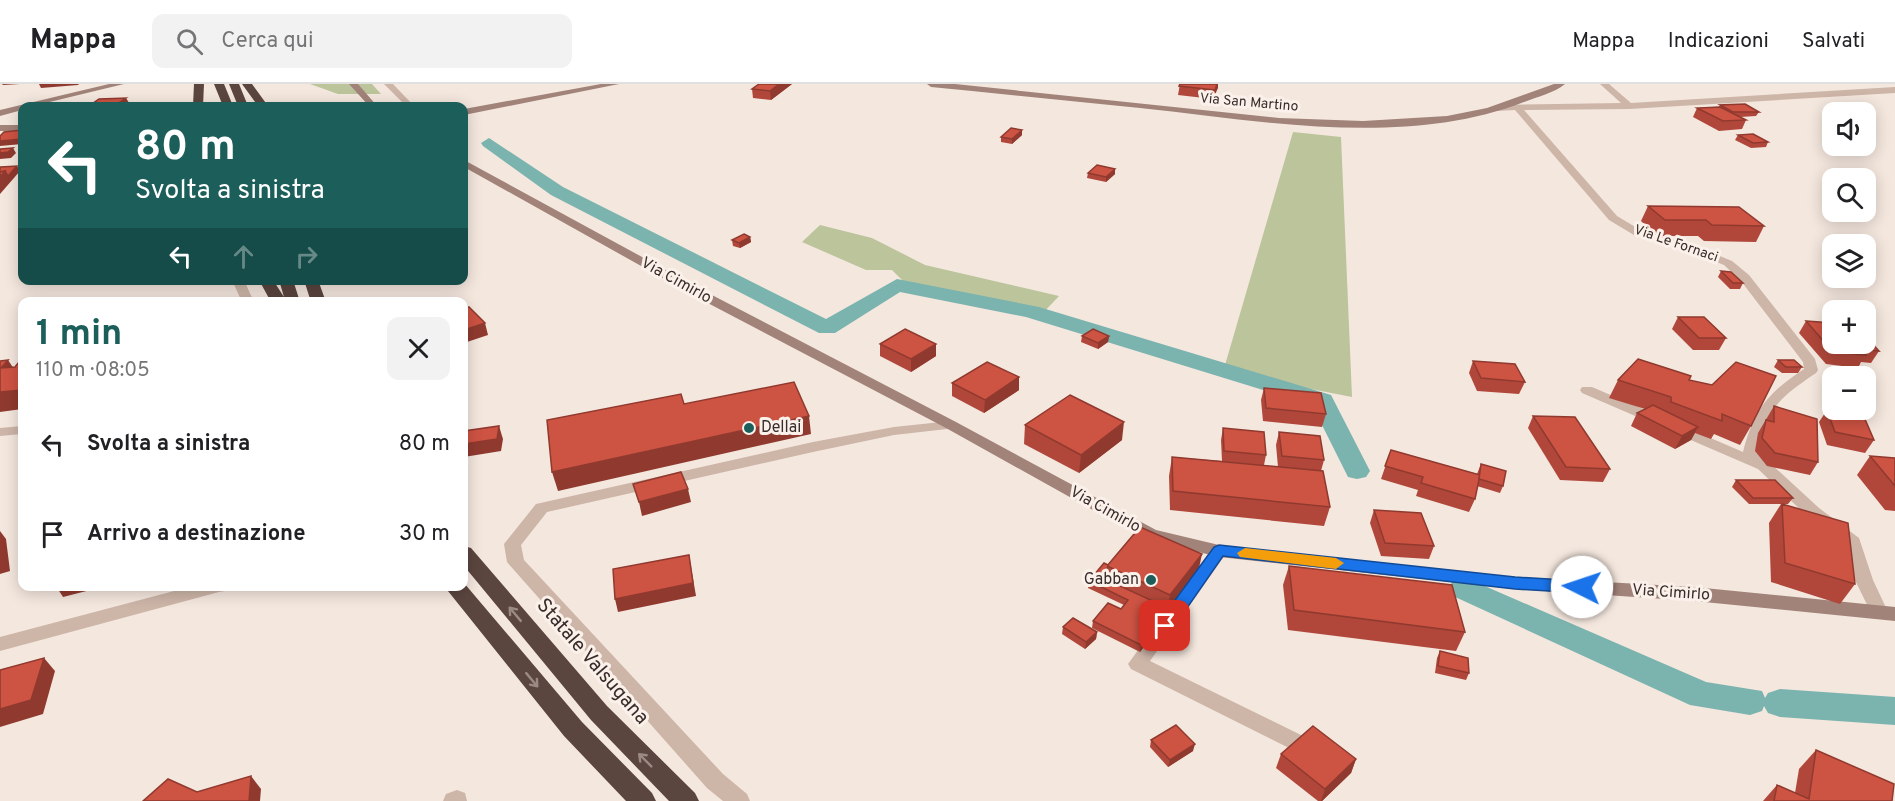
<!DOCTYPE html>
<html lang="it">
<head>
<meta charset="utf-8">
<style>
  :root { --surface:#fff; --page:#f2f2f2; --text:#202124; --muted:#757577; --line:#e0e0e0; --accent:#1b5e5a }
  body { margin:0; font-family:Overpass,sans-serif; background:var(--page); color:var(--text); height:100vh; display:flex; flex-direction:column; font-size:22px; white-space:nowrap }
  * { box-sizing:border-box; margin:0 }
  p { font-size:20px; color:var(--muted) }
  .icon { flex:none; width:33px; height:33px; fill:none; stroke:currentColor; stroke-width:2; stroke-linecap:round; stroke-linejoin:round }
  .map { position:relative; flex:1; overflow:hidden }
  .sheet { position:absolute; left:18px; top:213px; width:450px; height:294px; display:flex; flex-direction:column; background:var(--surface); border-radius:12px; box-shadow:0 3px 15px #0003 }
  .sheet>* { flex:none }
  .top-card { position:absolute; left:18px; top:18px; width:450px; height:183px; border-radius:12px; box-shadow:0 3px 15px #0003; background:#1b5e5a; color:#fff; overflow:hidden }
  .controls { position:absolute; left:1822px; top:18px; display:grid; gap:12px }
  .controls a { display:grid; place-items:center; width:54px; height:54px; border-radius:12px; background:var(--surface); box-shadow:0 3px 15px #0003; font-size:30px }
  .pin { position:absolute; display:grid; place-items:center; width:51px; height:51px; color:#fff; margin:-26px; border-radius:12px; box-shadow:0 3px 9px #0006 }
  .me { position:absolute; width:66px; margin:-33px; rotate:274deg; stroke-linejoin:round; filter:drop-shadow(0 0 4px #0008) }
  .turn { display:flex; align-items:center; gap:21px; height:126px; padding:0 18px; font-size:27px }
  .turn .icon { width:78px; height:78px; stroke-width:2.5 }
  .turn b { display:block; font-size:42px; line-height:51px }
  .lanes { display:flex; align-items:center; height:57px; padding:0 18px; background:#0003; justify-content:center; gap:30px; direction:ltr }
  .lanes .off { opacity:.35 }
  .round { display:grid; place-items:center; flex:none; width:63px; height:63px; border-radius:12px; background:var(--page) }
  .headline { display:flex; align-items:center; justify-content:space-between; height:102px; padding:0 18px }
  h1 { font-size:36px; font-weight:700; line-height:45px; color:var(--accent) }
  ul { padding:0; list-style:none }
  li { display:flex; align-items:center; gap:18px; height:90px; padding:0 18px }
  li div { flex:1 }
  li b { display:block; font-size:22px }
  li em { font-style:normal }
  header { display:flex; align-items:center; gap:36px; box-sizing:border-box; height:84px; padding:0 30px; background:var(--surface); border-bottom:2px solid var(--line) }
  header strong { font-size:28px }
  nav { display:flex; gap:33px; margin-inline-start:auto; font-size:21px }
  .search { width:420px; height:54px; background:var(--page); display:flex; align-items:center; gap:15px; box-sizing:border-box; padding:0 21px; border-radius:12px; color:var(--muted); font-size:22px }
  .map>svg:first-child { display:block }
  .green { fill:#bcc49c }
  .lines { fill:none; stroke-linecap:round; stroke-linejoin:round }
  .canal { fill:#7bb3ae; fill-rule:evenodd }
  .street { fill:#cdb5a8; fill-rule:evenodd }
  .secondary { fill:#a18379; fill-rule:evenodd }
  .highway { fill:#5b453f; fill-rule:evenodd }
  .wall { fill:#b0473a }
  .shaded-wall { fill:#903a2f }
  .building { fill:#cd5343; stroke:#903a2f; stroke-width:1.5 }
  .oneway { stroke:#9b8a84 }
  .route { fill:#1a73e8; stroke:#114b97; stroke-width:1.5 }
  .slow { fill:#f59e0b }
  .poi-dot { fill:#1b5e5a; stroke:#fbf1eb; stroke-width:2 }
  .labels { text-anchor:middle; dominant-baseline:central; stroke-width:6; stroke-linejoin:round; paint-order:stroke }
  .far-street-label { font-size:14px; fill:#3a2c29; stroke:#fbf1eb }
  .street-label { font-size:16px; fill:#3a2c29; stroke:#fbf1eb }
  .poi-label { font-size:16px; fill:#3a2c29; stroke:#fbf1eb; text-anchor:start }
  .near-street-label { font-size:20px; fill:#3a2c29; stroke:#fbf1eb }
</style>
</head>
<body>
<header>
<strong>Mappa</strong>
<div class="search"><svg class="icon" aria-label="search" viewBox="0 0 24 24"><circle cx="10" cy="10" r="6"/><path d="M15 15l6 6"/></svg>Cerca qui</div>
<nav><a>Mappa</a><a>Indicazioni</a><a>Salvati</a></nav>
</header>
<div class="map">
<svg width="1895" height="717" viewBox="0 0 1895 717">
  <rect width="100%" height="100%" fill="#f4e7de"/>
  <g class="green">
    <path d="M310,0H372L381,10H338Z"/>
    <path d="M1293,48L1341,53L1352,313L1223,288Z"/>
    <path d="M820,141L872,154L925,181L1059,212L1042,230L909,203L892,186H866L802,158Z"/>
  </g>
  <g class="lines">
    <g class="canal">
      <path d="M489,54L563,103L826,235L897,195L1039,223L1331,311L1370,387L1366,393L1357,395L1348,393L1312,321L1026,233L900,208L835,249H819L551,111L483,62L481,59Z"/>
      <path d="M1464,493L1706,598L1762,607L1765,614L1768,609L1780,605L1895,613V641L1780,633L1768,629L1764,622L1762,627L1750,631L1690,621L1453,512L1449,504L1453,496Z"/>
    </g>
    <g class="street">
      <path d="M384,0H393L414,22H406Z"/>
      <path d="M1600,0H1609L1631,19L1895,3V9L1629,25L1524,26L1617,132L1642,147L1688,159L1732,177L1749,191L1815,275L1818,286L1816,289C1779,314 1768,323 1758,368L1819,424L1859,454L1873,496L1888,528L1885,533L1879,535L1873,533L1855,496L1845,461L1807,432L1758,385L1582,309L1580,306L1582,303H1592L1743,368C1754,325 1768,309 1804,285L1803,278L1741,197L1724,181L1680,163L1634,151L1609,136L1515,26L1497,27L1493,24L1497,21L1621,19Z"/>
      <path d="M232,196H244L254,218H242Z"/>
      <path d="M951,337L956,338L958,341L956,344L894,351L813,368L547,428L521,461L524,476L723,690L747,710L750,717H723L707,704L507,478L504,460L536,420L813,358L894,343Z"/>
      <path d="M22,342V350L0,352V344Z"/>
      <path d="M1219,461L1225,463L1228,467L1150,577L1301,651L1304,657L1301,663L1294,666L1287,663L1131,585L1128,580L1213,463Z"/>
      <path d="M193,502H228L225,507L219,508L0,567V553Z"/>
      <path d="M457,706L465,709L467,717H443L446,710Z"/>
    </g>
    <g class="secondary">
      <path d="M109,0H124L33,22H22V26L0,32V26Z"/>
      <path d="M349,0H358L377,22H369Z"/>
      <path d="M601,0H619L464,31V25Z"/>
      <path d="M927,0H955L1279,34L1363,37L1447,32L1487,24L1554,0H1565C1554,9 1537,13 1524,18C1405,64 1262,37 1140,24C1070,17 1001,10 931,3Z"/>
      <rect x="0" y="41" width="22" height="6"/>
      <path d="M464,76L710,210L956,338L1156,446L1219,461L1515,493L1694,503L1895,523V537L1694,517L1515,505L1219,473L1145,455L946,344L702,216L464,83Z"/>
    </g>
    <g class="highway">
      <path d="M194,0H204L203,22H193Z"/>
      <path d="M214,0H224L233,22H223Z"/>
      <path d="M229,0H239L248,22H238Z"/>
      <path d="M242,0H252L268,22H258Z"/>
      <path d="M259,196H273L284,213L279,196H293L300,218H271Z"/>
      <path d="M304,196H318L326,218H311Z"/>
      <path d="M464,462L471,464L607,622L695,709L699,717H669L591,636L464,482Z"/>
      <path d="M464,499L582,638L652,709L656,717H626L564,652L444,502H464Z"/>
    </g>
  </g>
  <g class="wall">
    <path d="M792,0L771,16L753,14L752,5Z"/>
    <path d="M1180,0H1218L1213,15L1178,11Z"/>
    <path d="M1720,21L1759,28L1756,32L1740,33L1746,36L1742,45L1719,47L1693,33L1697,24L1719,23Z"/>
    <path d="M1022,51L1012,60L1001,58V53Z"/>
    <path d="M1738,51L1768,58L1766,63L1751,64L1735,56Z"/>
    <path d="M1088,89L1115,90L1106,98L1087,94Z"/>
    <path d="M1648,122L1764,142L1756,158L1704,157L1698,152H1657L1641,137Z"/>
    <path d="M750,153L751,158L740,164L733,162L732,156Z"/>
    <path d="M1721,187L1743,199L1740,205H1730L1718,193Z"/>
    <path d="M1678,233L1726,254L1719,266H1693L1672,245Z"/>
    <path d="M1806,237L1879,267L1871,279L1861,278L1858,284L1826,280L1799,249Z"/>
    <path d="M1082,252H1109L1108,258L1098,265L1081,258Z"/>
    <path d="M880,260L936,272L911,288L880,272Z"/>
    <path d="M1778,276L1802,283L1798,289H1782L1774,283Z"/>
    <path d="M1473,277L1525,298L1519,310L1477,307L1469,289Z"/>
    <path d="M1019,293V306L984,329L952,312V299Z"/>
    <path d="M1618,296H1689L1751,342L1740,361L1714,350L1711,355L1695,349L1691,356L1675,365L1631,342L1637,329L1645,325L1609,314Z"/>
    <path d="M1264,304L1326,330L1322,343L1263,337L1261,316Z"/>
    <path d="M1774,322L1818,378L1810,391L1767,382L1755,367L1758,349Z"/>
    <path d="M1827,326L1874,356L1865,369L1827,361L1819,338Z"/>
    <path d="M1533,332L1610,385L1603,398L1560,396L1528,344Z"/>
    <path d="M1025,341L1122,356L1079,389L1024,360Z"/>
    <path d="M1223,344L1266,371L1264,381L1278,383L1276,361L1279,348L1324,376L1321,387L1330,423L1324,442L1170,426L1169,392L1172,373L1222,377L1221,356Z"/>
    <path d="M1391,366L1477,390L1481,380L1503,402L1500,409L1477,402L1475,415L1469,428L1416,412L1418,406L1381,395Z"/>
    <path d="M1870,372L1895,374V427L1885,426L1857,391Z"/>
    <path d="M1736,396L1793,414L1788,420H1783L1855,500L1840,520L1771,498L1769,439L1781,420H1749L1732,403Z"/>
    <path d="M1374,426L1434,462L1429,475L1381,472L1370,439Z"/>
    <path d="M1108,481L1198,489L1140,568L1092,544L1093,537L1121,525L1124,521L1088,504L1089,497Z"/>
    <path d="M1289,482L1465,548L1456,567L1288,546L1283,501Z"/>
    <path d="M1063,543L1097,548L1096,555L1085,565L1062,550Z"/>
    <path d="M1440,567L1469,589L1466,596L1435,589L1437,574Z"/>
    <path d="M1151,656L1193,667L1168,683L1150,663Z"/>
    <path d="M1816,666L1892,717H1763L1777,701L1795,709L1799,685Z"/>
    <path d="M1281,670L1356,675L1351,689L1322,717H1318L1276,684Z"/>
  </g>
  <g class="shaded-wall">
    <path d="M2,0H20L3,1Z"/>
    <path d="M39,0H79L78,1L41,4Z"/>
    <path d="M779,0H792L771,16L770,7Z"/>
    <path d="M1217,0H1218V4L1213,15L1215,6Z"/>
    <path d="M126,14L131,22H114Z"/>
    <path d="M1022,46V51L1012,60V55Z"/>
    <path d="M22,55V60L0,62V57Z"/>
    <path d="M13,64L16,69L11,74L0,75V69Z"/>
    <path d="M17,82L20,87L0,110V93L5,87Z"/>
    <path d="M1115,85V90L1106,98V93Z"/>
    <path d="M750,153L751,158L740,164L739,159Z"/>
    <path d="M485,239L488,251L464,259V246Z"/>
    <path d="M1109,252L1108,258L1098,265V259Z"/>
    <path d="M936,260V272L911,288V275Z"/>
    <path d="M8,276L20,294L1,284Z"/>
    <path d="M1019,293V306L984,329L985,316Z"/>
    <path d="M22,306V325L0,328V308Z"/>
    <path d="M809,332L811,350L558,407L552,388Z"/>
    <path d="M1124,338L1122,356L1079,389L1081,371Z"/>
    <path d="M499,342L503,355L501,367L464,373V360Z"/>
    <path d="M1698,343L1691,356L1675,365L1682,352Z"/>
    <path d="M688,405L691,418L642,432L639,418Z"/>
    <path d="M0,447L6,455L10,487L0,490Z"/>
    <path d="M1202,470L1198,489L1140,568L1141,561L1168,524L1170,511Z"/>
    <path d="M689,471L696,512L618,528L615,515Z"/>
    <path d="M56,502H106L63,513Z"/>
    <path d="M1097,548L1096,555L1085,565L1086,558Z"/>
    <path d="M44,574L55,587L43,630L0,643V625Z"/>
    <path d="M1195,660L1193,667L1168,683L1170,676Z"/>
    <path d="M1356,675L1351,689L1322,717H1321L1325,705Z"/>
    <path d="M251,692L261,705L260,717H249Z"/>
  </g>
  <g class="building">
    <path d="M759,0H779L770,7L752,5Z"/>
    <path d="M1180,0H1217L1215,6L1179,2Z"/>
    <path d="M126,14L114,22H89L99,15Z"/>
    <path d="M1745,20L1759,28H1733L1720,21Z"/>
    <path d="M1720,23L1746,36L1723,37L1697,24Z"/>
    <path d="M1011,44L1022,46L1012,55L1001,53Z"/>
    <path d="M22,46V55L0,57V52L4,48Z"/>
    <path d="M1753,50L1768,58L1753,59L1738,51Z"/>
    <path d="M13,64L8,68L0,69V65Z"/>
    <path d="M1097,81L1115,85L1106,93L1088,89Z"/>
    <path d="M17,82L8,92L5,87L0,88V83Z"/>
    <path d="M5,87L0,93V88Z"/>
    <path d="M1648,122L1739,123L1764,142L1712,141L1706,136H1665Z"/>
    <path d="M744,150L750,153L739,159L732,156Z"/>
    <path d="M1721,187L1731,188L1743,199H1733Z"/>
    <path d="M469,223L485,239L464,246V225Z"/>
    <path d="M1678,233H1704L1726,254H1699Z"/>
    <path d="M1806,237L1833,239V260H1866V253L1879,267L1861,265L1866,271L1833,268Z"/>
    <path d="M905,245L936,260L911,275L880,260Z"/>
    <path d="M1093,245L1109,252L1098,259L1082,252Z"/>
    <path d="M1638,275L1691,292L1689,296L1712,301L1736,278L1776,292L1751,342L1722,330V337L1671,318V313L1618,296Z"/>
    <path d="M8,276L1,284L15,283L19,278H22V306L0,308V277Z"/>
    <path d="M1778,276H1794L1802,283H1786Z"/>
    <path d="M1473,277L1515,280L1525,298L1481,294Z"/>
    <path d="M987,278L1019,293L985,316L952,299Z"/>
    <path d="M794,298L809,332L552,388L547,336L681,310L684,320Z"/>
    <path d="M1264,304L1321,309L1326,330L1266,324Z"/>
    <path d="M1070,311L1124,338L1081,371L1025,341Z"/>
    <path d="M1653,321L1698,343L1682,352L1637,329Z"/>
    <path d="M1774,322L1817,335L1818,378L1775,369L1762,354L1766,336L1774,338Z"/>
    <path d="M1827,326L1864,333L1874,356L1835,348Z"/>
    <path d="M1533,332L1575,333L1610,385L1566,383Z"/>
    <path d="M499,342L497,355L464,360V347Z"/>
    <path d="M1223,344L1264,348L1266,371L1224,367Z"/>
    <path d="M1279,348L1320,352L1324,376L1282,372Z"/>
    <path d="M1391,366L1480,391L1475,415L1421,399L1423,393L1385,382Z"/>
    <path d="M1870,372L1895,374V402Z"/>
    <path d="M1172,373L1323,387L1330,423L1173,407Z"/>
    <path d="M1481,380L1506,387L1503,402L1479,395Z"/>
    <path d="M681,388L688,405L639,418L633,400Z"/>
    <path d="M1736,396H1775L1793,414H1753Z"/>
    <path d="M1782,420L1848,439L1855,500L1785,479Z"/>
    <path d="M1374,426L1421,429L1434,462L1385,459Z"/>
    <path d="M1140,443L1202,470L1170,511L1107,482Z"/>
    <path d="M689,471L693,499L615,515L613,485Z"/>
    <path d="M1104,479L1108,481L1105,495L1168,524L1141,561L1093,537L1108,519L1121,525L1128,516L1089,497Z"/>
    <path d="M1289,482L1452,501L1465,548L1294,526Z"/>
    <path d="M1073,534L1097,548L1086,558L1063,543Z"/>
    <path d="M1440,567L1468,574L1469,589L1438,582Z"/>
    <path d="M44,574L31,616L0,625V586Z"/>
    <path d="M1176,641L1195,660L1170,676L1151,656Z"/>
    <path d="M1313,642L1356,675L1325,705L1281,670Z"/>
    <path d="M1816,666L1894,700L1892,717H1774L1777,701L1809,715Z"/>
    <path d="M251,692L249,717H143L168,695L197,708Z"/>
  </g>
  <defs><path id="oneway-shaft" d="M-6 0H5M1.5-3L5.5 0L1.5 3" fill="none" stroke-width="1.6" stroke-linecap="round" stroke-linejoin="round" transform="scale(1.5)"/></defs>
  <g class="oneway">
    <use href="#oneway-shaft" transform="translate(515 530) rotate(-130)"/>
    <use href="#oneway-shaft" transform="translate(532 596) rotate(50)"/>
    <use href="#oneway-shaft" transform="translate(645 676) rotate(-135)"/>
  </g>
  <path class="route" d="M1219,461L1515,493L1582,497L1590,503L1582,509L1515,505L1223,472L1171,547H1159L1157,542L1159,538L1214,463Z"/>
  <path class="slow" d="M1245,464L1336,474L1344,479L1336,485L1240,473L1237,469Z"/>
  <g class="poi-dot">
    <circle cx="749" cy="344" r="6"/>
    <circle cx="1151" cy="496" r="6"/>
  </g>
  <g class="labels">
    <g class="far-street-label">
      <text transform="translate(1249 19) rotate(5)">Via San Martino</text>
      <text transform="translate(1676 160) rotate(19)">Via Le Fornaci</text>
    </g>
    <g class="street-label">
      <text transform="translate(676 197) rotate(29)">Via Cimirlo</text>
      <text transform="translate(1105 426) rotate(29)">Via Cimirlo</text>
      <text transform="translate(1671 509) rotate(4)">Via Cimirlo</text>
    </g>
    <g class="poi-label">
      <text x="761" y="344">Dellai</text>
      <text x="1139" y="496" text-anchor="end">Gabban</text>
    </g>
    <g class="near-street-label">
      <text transform="translate(592 578) rotate(49)">Statale Valsugana</text>
    </g>
  </g>
</svg>
<div class="controls">
<a><svg class="icon" aria-label="sound" viewBox="0 0 24 24"><path d="M4 9h4l5-4v14l-5-4H4zM17 9q2 3 0 6"/></svg></a>
<a><svg class="icon" aria-label="search" viewBox="0 0 24 24"><circle cx="10" cy="10" r="6"/><path d="M15 15l6 6"/></svg></a>
<a><svg class="icon" aria-label="layers" viewBox="0 0 24 24"><path d="M12 4l9 5-9 5-9-5zM3 14l9 5 9-5"/></svg></a>
<a>+</a>
<a>−</a>
</div>
<div class="pin" style="left:1165px;top:542px;background:#d93025"><svg class="icon" aria-label="arrive" viewBox="0 0 24 24"><path d="M6 21V4h12l-3 4 3 4H6"/></svg></div>
<svg class="me" style="left:1582px;top:503px" viewBox="-20 -20 40 40"><circle r="19" fill="#fff"/><path d="M0-13L10 11 0 6-10 11z" fill="#1a73e8"/></svg>
<div class="top-card">
<div class="turn"><svg class="icon" aria-label="left" viewBox="0 0 24 24"><path d="M17 20v-9H6M10 6l-5 5 5 5"/></svg><div><b>80 m</b>Svolta a sinistra</div></div>
<div class="lanes"><svg class="icon" aria-label="left" viewBox="0 0 24 24"><path d="M17 20v-9H6M10 6l-5 5 5 5"/></svg><svg class="icon off" aria-label="ahead" viewBox="0 0 24 24"><path d="M12 20V5M6 11l6-6 6 6"/></svg><svg class="icon off" aria-label="right" viewBox="0 0 24 24"><path d="M7 20v-9h11M14 6l5 5-5 5"/></svg></div>
</div>
<section class="sheet">
<div class="headline"><div><h1>1 min</h1><p>110 m · 08:05</p></div><a class="round"><svg class="icon" aria-label="close" viewBox="0 0 24 24"><path d="M6 6l12 12M18 6L6 18"/></svg></a></div>
<ul>
<li><svg class="icon" aria-label="left" viewBox="0 0 24 24"><path d="M17 20v-9H6M10 6l-5 5 5 5"/></svg><div><b>Svolta a sinistra</b></div><em>80 m</em></li>
<li><svg class="icon" aria-label="arrive" viewBox="0 0 24 24"><path d="M6 21V4h12l-3 4 3 4H6"/></svg><div><b>Arrivo a destinazione</b></div><em>30 m</em></li>
</ul>
</section>
</div>
</body>
</html>
